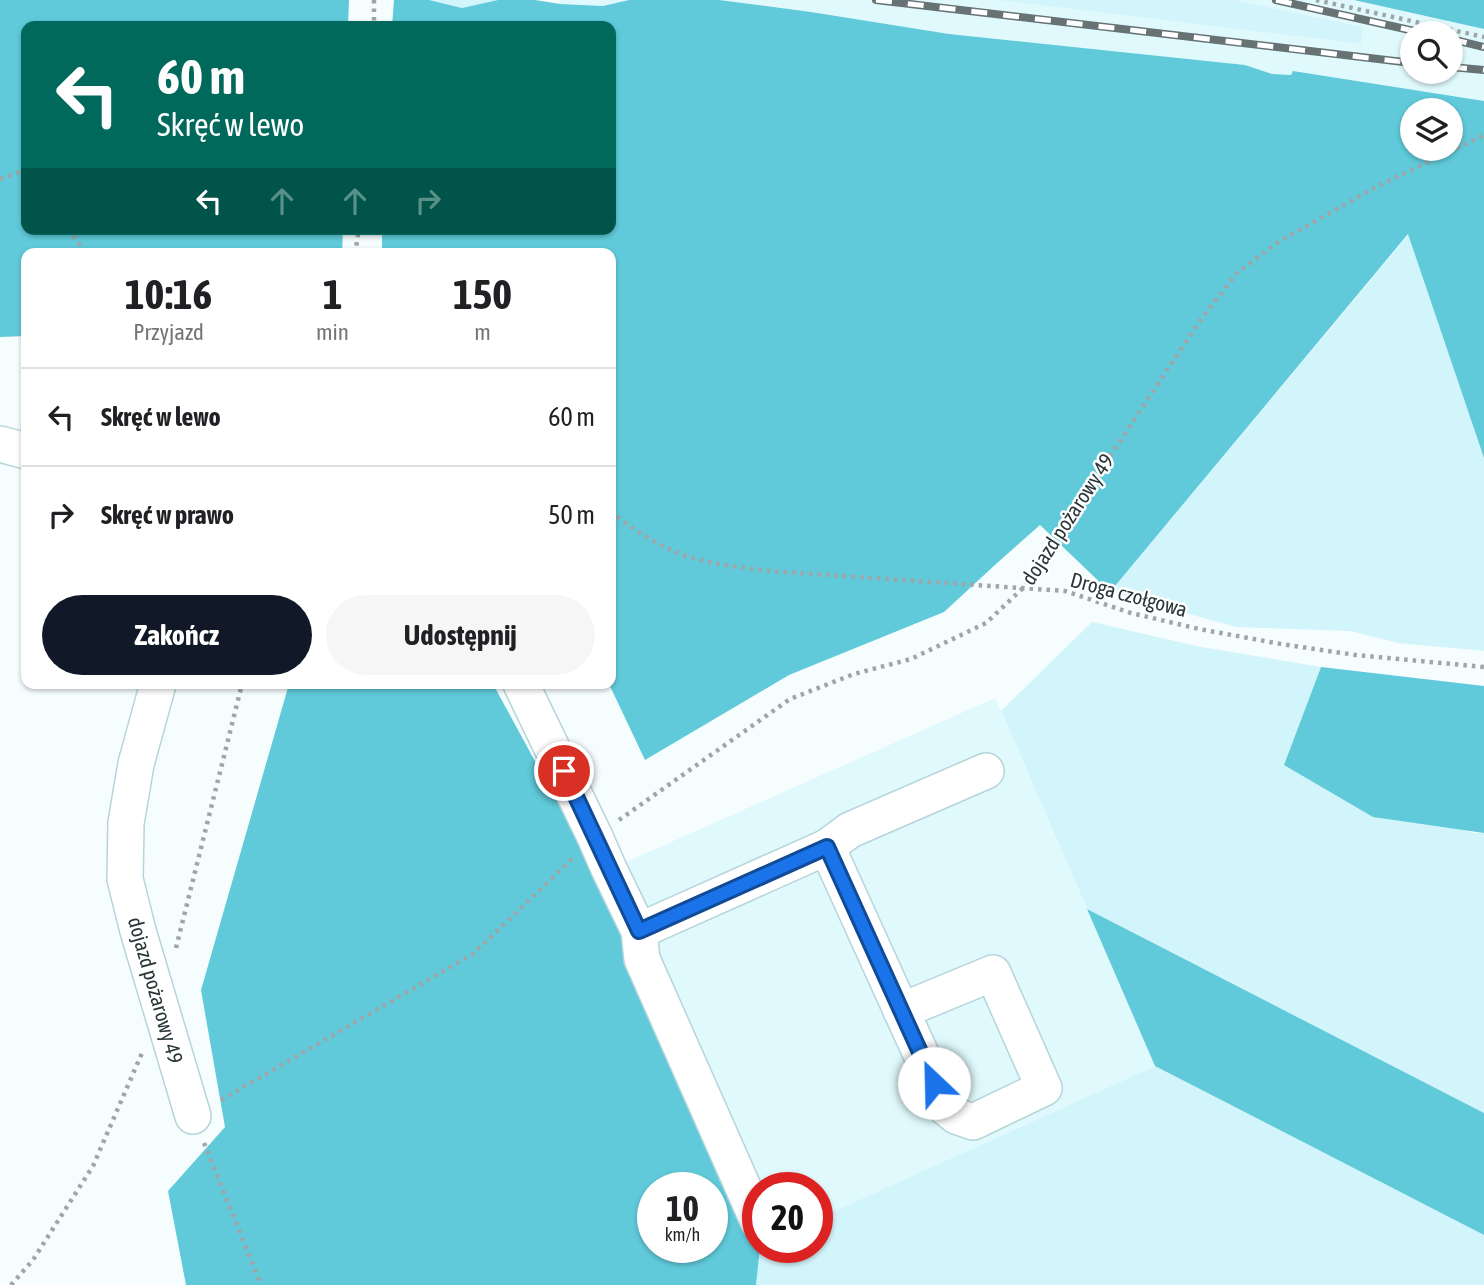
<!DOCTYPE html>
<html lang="pl">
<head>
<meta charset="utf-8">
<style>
  :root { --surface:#fff; --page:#f6f6f6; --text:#202124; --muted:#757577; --line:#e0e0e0; --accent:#111827 }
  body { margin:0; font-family:"Asap Condensed",sans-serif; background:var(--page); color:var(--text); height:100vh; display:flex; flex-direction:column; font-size:26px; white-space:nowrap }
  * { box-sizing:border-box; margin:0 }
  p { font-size:23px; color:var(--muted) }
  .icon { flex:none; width:38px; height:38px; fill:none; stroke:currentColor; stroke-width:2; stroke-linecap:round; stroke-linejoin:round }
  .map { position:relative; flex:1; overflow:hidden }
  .side { position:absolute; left:21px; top:248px; width:595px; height:441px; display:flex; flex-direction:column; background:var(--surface); border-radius:14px; box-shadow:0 2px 5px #0004 }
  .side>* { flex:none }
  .hud { position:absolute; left:21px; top:21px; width:595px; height:214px; border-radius:14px; box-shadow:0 2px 5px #0004; background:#00695c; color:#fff; overflow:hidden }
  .tools { position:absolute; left:1400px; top:21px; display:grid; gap:14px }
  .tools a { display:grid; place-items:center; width:63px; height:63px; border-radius:50%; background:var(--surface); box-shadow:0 2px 5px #0004; font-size:35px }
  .speed { position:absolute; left:637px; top:1172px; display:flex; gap:14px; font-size:35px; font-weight:700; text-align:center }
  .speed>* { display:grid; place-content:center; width:91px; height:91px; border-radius:50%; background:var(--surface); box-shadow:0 2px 5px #0004; line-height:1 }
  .speed small { font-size:18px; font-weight:400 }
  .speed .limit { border:10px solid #d22; background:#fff; color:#111 }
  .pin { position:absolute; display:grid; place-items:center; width:60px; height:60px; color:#fff; margin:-30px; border:4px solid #fff; border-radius:50%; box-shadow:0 2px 7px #0007 }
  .me { position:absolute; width:77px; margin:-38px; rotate:336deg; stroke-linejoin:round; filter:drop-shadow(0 0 5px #0008) }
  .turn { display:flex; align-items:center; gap:24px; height:147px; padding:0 21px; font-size:32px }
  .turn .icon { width:91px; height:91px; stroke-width:2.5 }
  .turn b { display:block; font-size:49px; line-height:60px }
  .lanes { display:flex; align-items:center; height:66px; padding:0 21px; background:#0003; justify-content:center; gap:35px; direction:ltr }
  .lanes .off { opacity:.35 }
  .eta { display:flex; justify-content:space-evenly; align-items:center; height:119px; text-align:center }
  .eta b { font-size:42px; font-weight:700; line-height:49px }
  .action { display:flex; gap:14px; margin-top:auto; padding:14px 21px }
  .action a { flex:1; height:80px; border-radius:42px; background:var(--accent); color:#fff; font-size:28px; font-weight:700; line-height:80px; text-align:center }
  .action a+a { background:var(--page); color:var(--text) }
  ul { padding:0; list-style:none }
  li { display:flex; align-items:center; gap:21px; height:98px; padding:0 21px; border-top:2px solid var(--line) }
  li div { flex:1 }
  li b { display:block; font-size:26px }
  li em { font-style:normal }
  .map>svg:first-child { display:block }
  .built { fill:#e0f9fd; fill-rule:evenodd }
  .green { fill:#d2f5fb }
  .forest { fill:#60cada; fill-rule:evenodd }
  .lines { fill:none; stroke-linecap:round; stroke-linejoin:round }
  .minor-casing { stroke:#b5d5da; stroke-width:38 }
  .path { stroke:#9da6a8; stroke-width:4.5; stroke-dasharray:3.5 5; stroke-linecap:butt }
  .minor { stroke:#fff; stroke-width:35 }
  .rail-casing { stroke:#677274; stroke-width:8 }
  .rail { stroke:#fff; stroke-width:5; stroke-dasharray:16; stroke-linecap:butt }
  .route-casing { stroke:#114b97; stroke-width:18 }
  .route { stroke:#1a73e8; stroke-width:12 }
  .labels { text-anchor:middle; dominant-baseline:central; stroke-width:5; stroke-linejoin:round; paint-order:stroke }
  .street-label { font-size:21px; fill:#2a3739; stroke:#fff }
</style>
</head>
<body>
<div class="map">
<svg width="1484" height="1285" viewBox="0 0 1484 1285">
  <rect width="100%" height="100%" fill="#f6fdfe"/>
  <g class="built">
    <path d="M560,0H629L603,6L559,4Z"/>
    <path d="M719,0H997L1361,44L1363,27L1235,0H1354L1484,29V101L1293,71L1291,75L1272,74L1245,65L949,34L811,12ZM1412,33H1451V72H1412Z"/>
    <path d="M995,698L1155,1066L817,1219V1188H758V1240L597,875Z"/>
  </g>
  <g class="green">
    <path d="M429,0H498L462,8Z"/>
    <path d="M997,0H1235L1363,27L1361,44Z"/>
    <path d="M1409,234L1484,458V651L1398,643L1350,631L1236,627L1110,592Z"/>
    <path d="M1092,622L1201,647L1321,667L1284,765L1473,833H1484V1113L1087,909L1001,711Z"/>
    <path d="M1155,1066L1484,1235V1285H756L760,1248H817V1219Z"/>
  </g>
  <g class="forest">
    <path d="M0,0H349L348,26H26V229H343L342,254H26V336L0,337Z"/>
    <path d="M394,0H429L462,8L498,0H535L560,4L603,6L629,0H719L811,12L949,34L1245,65L1272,74L1291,75L1293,71L1484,101V458L1408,234L1110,592L1040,525L996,564L944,612L789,675L645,760L609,684H611V254H382V229H611V26H392ZM1451,110V149H1412V110Z"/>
    <path d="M1354,0H1484V29Z"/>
    <path d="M1321,667L1484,686V833L1373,817L1284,765Z"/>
    <path d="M289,684H493L597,875L758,1240V1248H760L756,1285H186L168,1191L225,1127L201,990ZM653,1188H712V1248H653Z"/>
    <path d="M1087,909L1484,1113V1235L1155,1066Z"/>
  </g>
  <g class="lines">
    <g class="minor-casing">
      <g id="minor">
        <path d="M0,444L26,451"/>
        <path d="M158,684L136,764L126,823L125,879L138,931L193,1116"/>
        <path d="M521,684L595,837L609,869L639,931L642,959L758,1221"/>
        <path d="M827,847L850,830L986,771"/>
        <path d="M639,931L827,847L945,1107L956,1116L973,1122L1044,1088L993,973L901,1011"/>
      </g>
    </g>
    <g class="path">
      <path d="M374,0V26"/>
      <path d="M1316,0L1484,37"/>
      <path d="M0,179L22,171L26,176"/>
      <path d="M68,229L87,254"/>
      <path d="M355,254L359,229"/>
      <path d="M611,511C629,527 654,543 676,552C704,564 740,567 769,571L1065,591L1131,613L1199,629L1281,644L1356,655L1484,667"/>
      <path d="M619,820L790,699L854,674L911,659L986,623L1022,589L1201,319L1237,273L1280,241L1376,187L1484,135"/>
      <path d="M176,948L242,684"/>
      <path d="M221,1100L473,954L572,859"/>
      <path d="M204,1143L261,1285"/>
      <path d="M11,1285L33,1260L93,1166L142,1053"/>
    </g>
    <use href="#minor" class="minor"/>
    <g class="rail-casing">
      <g id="rail">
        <path d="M876,0L1412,63"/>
        <path d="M1276,0L1423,33"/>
        <path d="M1451,39L1484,47"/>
        <path d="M1451,67L1484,70"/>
      </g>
    </g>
    <use href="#rail" class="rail"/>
  </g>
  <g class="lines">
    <g class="route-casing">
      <path id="route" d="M564,771L639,931L827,847L934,1083"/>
    </g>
    <use href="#route" class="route"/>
  </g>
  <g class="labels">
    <g class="street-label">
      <text transform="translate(1067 519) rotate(-57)">dojazd pożarowy 49</text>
      <text transform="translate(1129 594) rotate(15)">Droga czołgowa</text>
      <text transform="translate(156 990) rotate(74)">dojazd pożarowy 49</text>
    </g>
  </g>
</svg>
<div class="tools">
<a><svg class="icon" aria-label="search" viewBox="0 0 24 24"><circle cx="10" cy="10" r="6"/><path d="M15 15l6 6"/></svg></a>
<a><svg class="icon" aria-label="layers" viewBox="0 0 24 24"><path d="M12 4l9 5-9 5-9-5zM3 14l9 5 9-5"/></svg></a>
</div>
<div class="speed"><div>10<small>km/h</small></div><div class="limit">20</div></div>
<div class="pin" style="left:564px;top:771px;background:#d93025"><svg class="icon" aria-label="arrive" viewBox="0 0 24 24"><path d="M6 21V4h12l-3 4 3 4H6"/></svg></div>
<svg class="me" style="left:934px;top:1083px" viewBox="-20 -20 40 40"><circle r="19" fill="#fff"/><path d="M0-13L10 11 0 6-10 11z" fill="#1a73e8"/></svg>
<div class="hud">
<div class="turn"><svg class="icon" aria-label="left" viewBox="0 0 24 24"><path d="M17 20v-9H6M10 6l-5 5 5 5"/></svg><div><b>60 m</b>Skręć w lewo</div></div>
<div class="lanes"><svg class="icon" aria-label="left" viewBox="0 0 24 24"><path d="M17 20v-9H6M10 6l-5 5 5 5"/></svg><svg class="icon off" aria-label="ahead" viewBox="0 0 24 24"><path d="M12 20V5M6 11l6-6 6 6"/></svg><svg class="icon off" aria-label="ahead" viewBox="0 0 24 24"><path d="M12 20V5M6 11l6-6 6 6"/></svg><svg class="icon off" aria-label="right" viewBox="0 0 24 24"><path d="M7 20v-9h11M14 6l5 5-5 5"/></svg></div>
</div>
<section class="side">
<div class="eta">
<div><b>10:16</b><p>Przyjazd</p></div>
<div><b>1</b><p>min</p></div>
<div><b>150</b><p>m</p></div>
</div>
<ul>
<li><svg class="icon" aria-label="left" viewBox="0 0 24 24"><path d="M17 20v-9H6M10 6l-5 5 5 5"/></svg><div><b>Skręć w lewo</b></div><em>60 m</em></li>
<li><svg class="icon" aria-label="right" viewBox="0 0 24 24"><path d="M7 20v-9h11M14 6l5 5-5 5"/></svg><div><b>Skręć w prawo</b></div><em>50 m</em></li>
</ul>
<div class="action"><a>Zakończ</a><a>Udostępnij</a></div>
</section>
</div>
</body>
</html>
